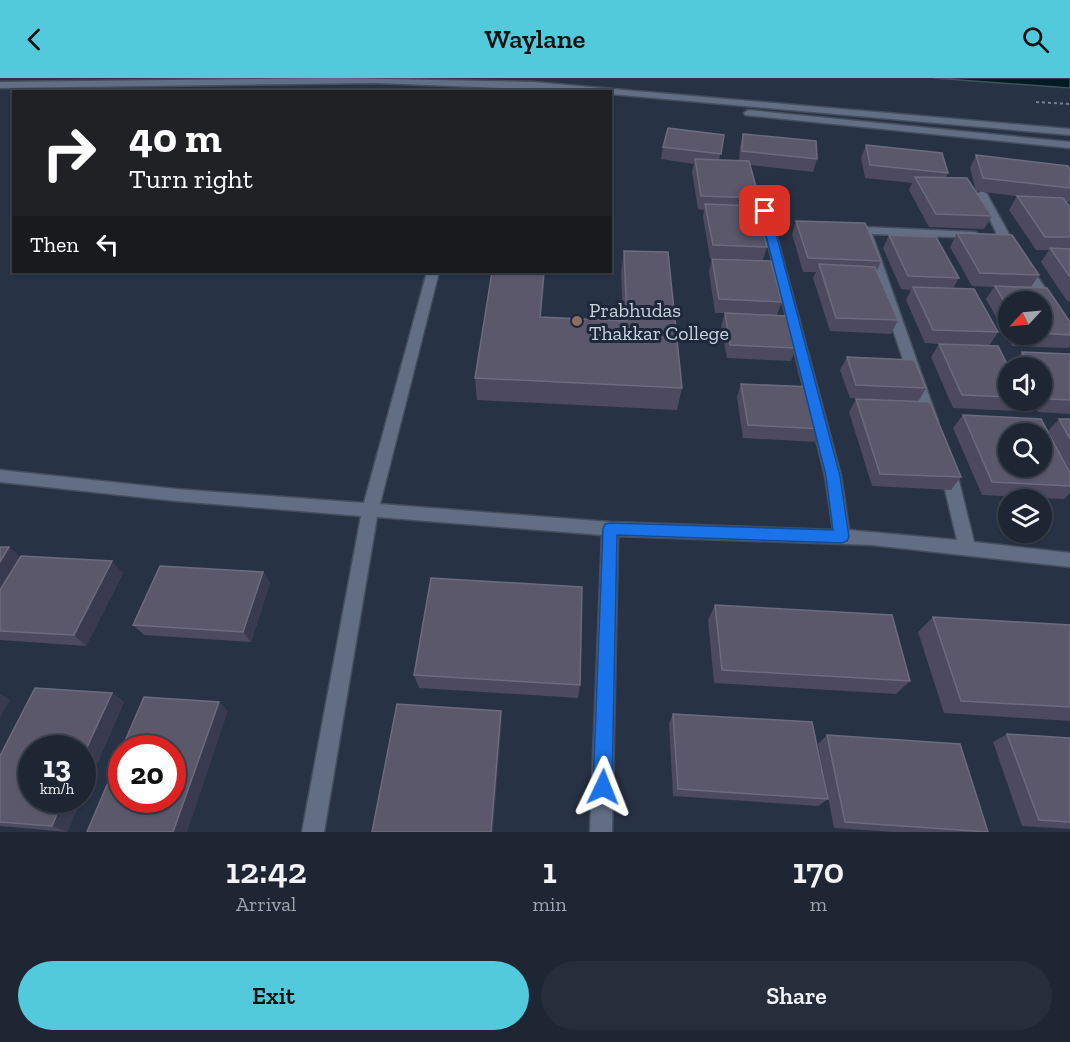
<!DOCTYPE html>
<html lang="en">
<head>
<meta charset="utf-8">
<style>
  :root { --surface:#1e2634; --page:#262e3c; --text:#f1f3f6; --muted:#a1a5ac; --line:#3c434f; --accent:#53cadc }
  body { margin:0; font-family:"Zilla Slab",serif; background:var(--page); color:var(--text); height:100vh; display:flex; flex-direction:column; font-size:22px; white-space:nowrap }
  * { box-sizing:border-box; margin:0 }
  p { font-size:20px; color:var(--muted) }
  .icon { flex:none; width:33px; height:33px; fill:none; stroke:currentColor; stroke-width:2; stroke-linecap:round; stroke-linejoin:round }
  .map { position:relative; height:754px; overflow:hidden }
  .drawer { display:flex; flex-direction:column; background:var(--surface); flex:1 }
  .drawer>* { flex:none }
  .guide { position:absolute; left:12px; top:12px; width:600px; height:183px; border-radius:0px; box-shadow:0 2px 4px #0004,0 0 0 2px var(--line); background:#202124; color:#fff; overflow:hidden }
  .needle { width:39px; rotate:244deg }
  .controls { position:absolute; left:998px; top:213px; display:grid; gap:12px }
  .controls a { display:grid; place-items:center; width:54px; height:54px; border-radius:50%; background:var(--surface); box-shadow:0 2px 4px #0004,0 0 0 2px var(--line); font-size:30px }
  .speed { position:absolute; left:18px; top:657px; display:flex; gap:12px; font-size:30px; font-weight:700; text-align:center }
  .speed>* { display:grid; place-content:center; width:78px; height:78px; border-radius:50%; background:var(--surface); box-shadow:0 2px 4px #0004,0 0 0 2px var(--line); line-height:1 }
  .speed small { font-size:15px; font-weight:400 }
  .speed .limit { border:9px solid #d22; background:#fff; color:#111 }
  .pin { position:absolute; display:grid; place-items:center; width:51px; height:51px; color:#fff; margin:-26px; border-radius:12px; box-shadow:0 3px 9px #0006 }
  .me { position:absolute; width:66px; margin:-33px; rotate:2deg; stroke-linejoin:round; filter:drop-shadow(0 0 4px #0008) }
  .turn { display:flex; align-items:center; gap:21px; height:126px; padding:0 18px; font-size:27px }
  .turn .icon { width:78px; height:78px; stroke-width:2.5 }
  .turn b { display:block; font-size:42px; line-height:51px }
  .then { display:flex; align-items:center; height:57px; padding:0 18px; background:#0003; gap:12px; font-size:22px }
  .eta { display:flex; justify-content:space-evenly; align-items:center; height:102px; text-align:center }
  .eta b { font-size:36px; font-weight:600; line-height:42px }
  .action { display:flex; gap:12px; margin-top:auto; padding:12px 18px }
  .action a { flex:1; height:69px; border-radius:36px; background:var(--accent); color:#111; font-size:24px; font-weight:600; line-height:69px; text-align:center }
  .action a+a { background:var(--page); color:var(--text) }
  header { display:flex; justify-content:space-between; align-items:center; height:78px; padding:0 18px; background:var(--accent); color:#111; font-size:27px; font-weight:600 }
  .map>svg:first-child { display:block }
  .water { fill:#001b22; stroke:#3d525a; stroke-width:1.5 }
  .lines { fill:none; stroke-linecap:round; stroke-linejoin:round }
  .minor-casing { stroke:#444e5d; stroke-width:3 }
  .path { stroke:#77808f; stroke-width:2; stroke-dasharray:3 3; stroke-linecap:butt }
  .minor { fill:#626e84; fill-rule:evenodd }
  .wall { fill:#4d495f; fill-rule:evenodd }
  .shaded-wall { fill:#393a4f }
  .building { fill:#5b586c; stroke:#6c6b7e; stroke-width:1.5; fill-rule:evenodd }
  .route { fill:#1a73e8; stroke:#114b97; stroke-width:1.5 }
  .education-dot { fill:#8d6e63; stroke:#1e283b; stroke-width:2 }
  .labels { text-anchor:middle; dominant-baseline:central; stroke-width:6; stroke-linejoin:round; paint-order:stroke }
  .poi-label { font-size:20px; fill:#cbd2de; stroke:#1e283b; text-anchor:start }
</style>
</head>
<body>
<header><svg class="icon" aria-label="back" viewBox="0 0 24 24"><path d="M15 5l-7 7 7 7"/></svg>Waylane<svg class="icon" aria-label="search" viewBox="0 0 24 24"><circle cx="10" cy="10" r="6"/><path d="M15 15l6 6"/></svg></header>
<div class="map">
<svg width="1070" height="754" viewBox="0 0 1070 754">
  <rect width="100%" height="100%" fill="#283245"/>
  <path class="water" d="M933,0H1070V10Z"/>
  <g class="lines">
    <g class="minor-casing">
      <g id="minor">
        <path d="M338,0L533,4L1070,51V57L610,16V14L376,5L0,10V4Z"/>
        <path d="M748,32L1070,64V70L745,37L744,35Z"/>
        <path d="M982,113L987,116L1010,158L1070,247V261L1065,260L998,158L977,116Z"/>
        <path d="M765,130L770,133L841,398L849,452L957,462L940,391L943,387H953L956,391L974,464L1070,475V489L872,467L618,458L612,754H590L602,457L377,439L324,754H302L361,438L176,423L0,404V392L176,411L364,425L427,194H439L380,426L610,444L833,452L825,398L760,133Z"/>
        <path d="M865,149L975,154L981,157L975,160L872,156L938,343L936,347H926L924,343L859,152Z"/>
      </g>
    </g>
    <path class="path" d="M1036,24L1070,26"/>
    <use href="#minor" class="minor"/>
  </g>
  <g class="wall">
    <path d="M743,56L817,81L813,94L750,87L759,120L757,130L767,169L763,182L710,180L703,139L704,132L698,131L692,94L694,86L661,81L663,69L724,57L719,82L739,83L740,68Z"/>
    <path d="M866,67L948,95L946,100L992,138L984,151L929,149L909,112L912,105L865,100L861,80Z"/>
    <path d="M976,77L1070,91V124H1066L1070,129V223H1067L1041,184L1049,172H1036L1009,132L1017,118L1024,119L976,113L970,90Z"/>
    <path d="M796,143L881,183L877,193L898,242L891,256L830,253L813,200L816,194H803L792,156Z"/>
    <path d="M957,155L1039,197L1031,209L1070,244V268L1068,270L1012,268L986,221L994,209L972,208L950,169ZM1008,224H1041V256H1008Z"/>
    <path d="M889,157L959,200L953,210L998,254L989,268L1008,290V322H1023L1015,333L953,330L931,279L939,266L925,265L906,222L911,212L901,211L883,170Z"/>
    <path d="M624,173L682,310L677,332L477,322L475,300L542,239L623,243L621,195Z"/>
    <path d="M712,181L782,224L777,237L796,270L791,283L727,280L721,248L725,235H715L709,194Z"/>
    <path d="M1022,274L1070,276V336L1038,334L1031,322H1041V290H1013L1012,288Z"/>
    <path d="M847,279L926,310L918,324L850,320L840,292Z"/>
    <path d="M741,306L823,351L817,364L743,360L737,319Z"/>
    <path d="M856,321L961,399L951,412L872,408L849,334Z"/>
    <path d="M963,337L1048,353L1059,341H1070V415L1064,421L982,417L953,350Z"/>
    <path d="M0,469L20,479L123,495L86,568L0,562Z"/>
    <path d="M263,494L270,505L251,564L144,557L133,547Z"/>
    <path d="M715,527L910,603L896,616L714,605L708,542Z"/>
    <path d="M933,539L1070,547V643L944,635L918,554Z"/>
    <path d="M414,597L580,607L578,620L419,610Z"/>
    <path d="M112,615L124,624L67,754L0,748V678Z"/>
    <path d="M673,636L828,721L818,728L673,718L669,645Z"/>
    <path d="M1007,656L1070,660V751L1022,748L993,664Z"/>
    <path d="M827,657L988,754H894L834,750L818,666Z"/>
  </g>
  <g class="shaded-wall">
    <path d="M544,194H545L540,261V239Z"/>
    <path d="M9,469L23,481L0,518V484Z"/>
    <path d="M112,483L123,495L86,568L74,557Z"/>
    <path d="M263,494L270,505L251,564L243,554Z"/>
    <path d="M112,615L124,624L82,719V680Z"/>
    <path d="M0,616L10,622L0,640Z"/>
    <path d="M219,624L228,633L187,754H173Z"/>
    <path d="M501,633L502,645L493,754H491Z"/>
    <path d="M63,722H82L67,754L52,748Z"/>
  </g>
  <g class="building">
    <path d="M668,50L724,57L721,76L663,69Z"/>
    <path d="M743,56L816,63L817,81L742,73Z"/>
    <path d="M866,67L942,75L948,95L870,87Z"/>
    <path d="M976,77L1068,88L1070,91V110L983,100Z"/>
    <path d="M695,81L749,83L759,120L701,118Z"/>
    <path d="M915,99L967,100L992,138L936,136Z"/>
    <path d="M1017,118L1063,120L1070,129V159H1045Z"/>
    <path d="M705,126L756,128L767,169L713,167Z"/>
    <path d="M796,143L865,145L881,183L808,180Z"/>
    <path d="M957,155L1012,157L1039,197L980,195Z"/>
    <path d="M889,157L936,159L959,200L908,198Z"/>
    <path d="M1050,170L1070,171V199Z"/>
    <path d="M624,173L668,174L682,310L475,300L492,194H544L540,239L627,243Z"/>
    <path d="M712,181L771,183L782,224L719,221Z"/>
    <path d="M819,186L875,189L898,242L836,240Z"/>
    <path d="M995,208L1047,210L1070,244V257L1041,255V224H1008V230Z"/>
    <path d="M913,209L974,211L998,254L933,252Z"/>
    <path d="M725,235L787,238L796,270L730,267Z"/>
    <path d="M939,266L998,268L1009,290H1008V319L962,317Z"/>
    <path d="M1022,274L1070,276V322L1049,321L1041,308V290H1030Z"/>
    <path d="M847,279L914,282L926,310L856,307Z"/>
    <path d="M741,306L813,309L823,351L748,347Z"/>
    <path d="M856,321L930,324L961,399L880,396Z"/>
    <path d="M963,337L1041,341L1070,395V408L992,404ZM1008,356H1041V388H1008Z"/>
    <path d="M1059,341H1070V361Z"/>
    <path d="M0,469H9L0,484Z"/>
    <path d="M21,478L112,483L74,557L0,553V512Z"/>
    <path d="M160,488L263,494L243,554L133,547Z"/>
    <path d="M431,500L582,509L580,607L414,597Z"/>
    <path d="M715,527L892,537L910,603L722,592Z"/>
    <path d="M933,539L1070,547V629L961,623Z"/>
    <path d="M35,610L112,615L82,680V670H32V722H63L52,748L0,744V678Z"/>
    <path d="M144,619L219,624L173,754H87L122,672V722H172V670H122Z"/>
    <path d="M397,626L501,633L491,754H372Z"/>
    <path d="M673,636L812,644L828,721L678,711Z"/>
    <path d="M1007,656L1070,660V744L1039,742Z"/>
    <path d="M827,657L960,666L988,754L845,744Z"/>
  </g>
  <path class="route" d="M765,130L770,133L840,398L849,459L847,463L842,465L617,457L612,709L609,716L603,719L596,716L593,709L603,451L605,446L610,445L833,452L826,398L760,133Z"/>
  <circle class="education-dot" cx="577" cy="243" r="6"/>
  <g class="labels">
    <g class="poi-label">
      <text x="589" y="232">Prabhudas<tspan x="589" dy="23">Thakkar College</tspan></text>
    </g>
  </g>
</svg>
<div class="controls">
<a><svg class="needle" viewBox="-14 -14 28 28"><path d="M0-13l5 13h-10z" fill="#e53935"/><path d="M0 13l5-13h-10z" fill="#a1a5ac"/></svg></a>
<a><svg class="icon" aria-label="sound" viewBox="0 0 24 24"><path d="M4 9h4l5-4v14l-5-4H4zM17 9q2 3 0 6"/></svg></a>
<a><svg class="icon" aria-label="search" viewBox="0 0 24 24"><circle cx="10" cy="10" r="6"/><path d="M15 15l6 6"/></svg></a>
<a><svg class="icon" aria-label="layers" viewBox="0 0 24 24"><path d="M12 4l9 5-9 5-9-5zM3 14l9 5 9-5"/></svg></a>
</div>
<div class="speed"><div>13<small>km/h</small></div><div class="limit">20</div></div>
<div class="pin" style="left:765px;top:133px;background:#d93025"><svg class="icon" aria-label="arrive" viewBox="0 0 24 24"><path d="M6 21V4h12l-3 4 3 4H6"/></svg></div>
<svg class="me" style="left:603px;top:709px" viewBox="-20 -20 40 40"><path d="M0-17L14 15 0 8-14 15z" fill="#1a73e8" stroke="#fff" stroke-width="4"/></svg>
<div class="guide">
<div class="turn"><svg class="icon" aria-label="right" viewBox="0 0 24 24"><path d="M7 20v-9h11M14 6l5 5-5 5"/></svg><div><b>40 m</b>Turn right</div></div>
<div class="then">Then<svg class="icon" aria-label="left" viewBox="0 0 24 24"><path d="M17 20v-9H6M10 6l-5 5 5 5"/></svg></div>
</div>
</div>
<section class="drawer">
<div class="eta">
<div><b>12:42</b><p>Arrival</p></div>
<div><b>1</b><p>min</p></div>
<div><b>170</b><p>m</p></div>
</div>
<div class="action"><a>Exit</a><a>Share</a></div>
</section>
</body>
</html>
